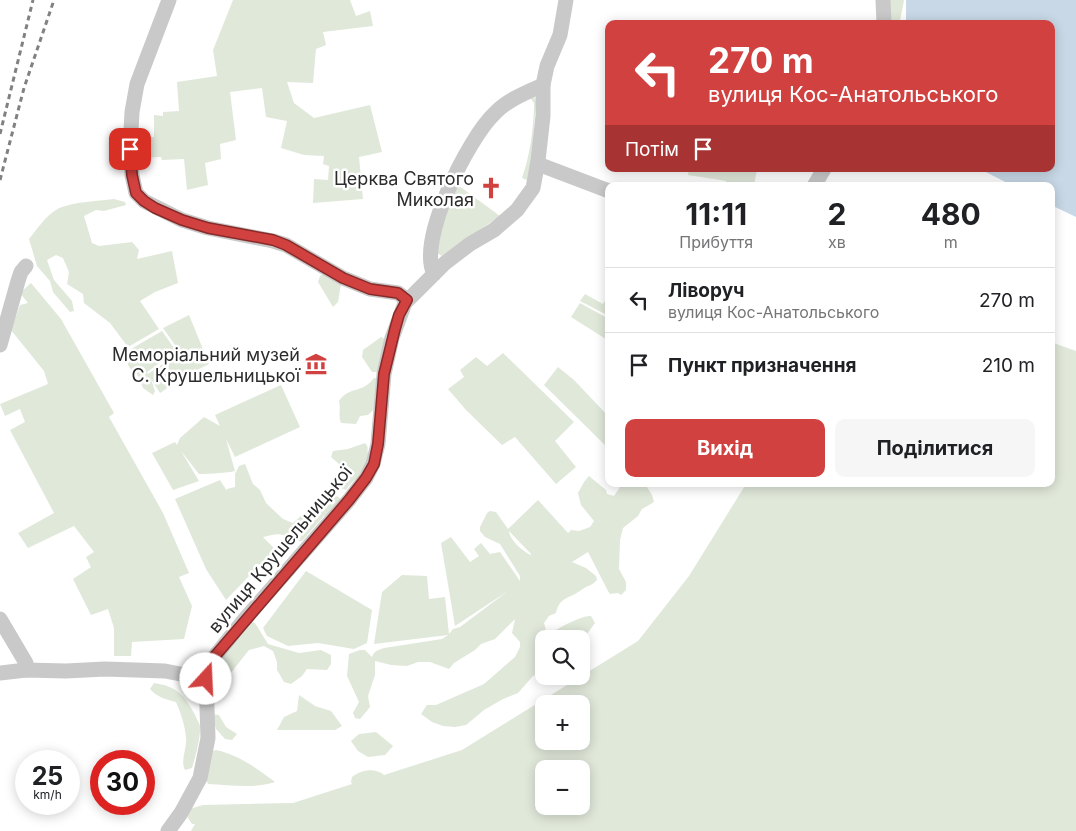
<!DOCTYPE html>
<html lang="uk">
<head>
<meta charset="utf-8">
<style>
  :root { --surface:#fff; --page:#f6f6f6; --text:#202124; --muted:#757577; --line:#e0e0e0; --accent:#d1413f }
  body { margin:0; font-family:Inter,sans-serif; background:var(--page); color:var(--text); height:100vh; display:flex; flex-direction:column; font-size:19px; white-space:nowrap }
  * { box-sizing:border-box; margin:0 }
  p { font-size:16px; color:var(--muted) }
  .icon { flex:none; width:28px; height:28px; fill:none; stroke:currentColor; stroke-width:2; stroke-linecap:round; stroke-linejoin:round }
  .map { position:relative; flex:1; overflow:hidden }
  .panel { position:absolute; left:605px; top:182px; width:450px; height:305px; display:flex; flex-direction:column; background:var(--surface); border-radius:10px; box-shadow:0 2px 12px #0003 }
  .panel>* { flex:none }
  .top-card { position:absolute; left:605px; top:20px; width:450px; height:152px; border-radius:10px; box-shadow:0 2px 12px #0003; background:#d1413f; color:#fff; overflow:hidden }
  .controls { position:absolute; left:535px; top:630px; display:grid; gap:10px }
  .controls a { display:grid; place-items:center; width:55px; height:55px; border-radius:10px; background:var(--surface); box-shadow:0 2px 12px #0003; font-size:25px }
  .speed { position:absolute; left:15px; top:750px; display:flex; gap:10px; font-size:25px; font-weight:700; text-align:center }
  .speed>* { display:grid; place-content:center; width:65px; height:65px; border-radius:50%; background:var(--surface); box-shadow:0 2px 12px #0003; line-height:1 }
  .speed small { font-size:12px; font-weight:400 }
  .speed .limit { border:8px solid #d22; background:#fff; color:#111 }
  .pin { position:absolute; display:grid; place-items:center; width:42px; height:42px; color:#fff; margin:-21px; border-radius:10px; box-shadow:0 2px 8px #0006 }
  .me { position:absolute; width:55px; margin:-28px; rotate:20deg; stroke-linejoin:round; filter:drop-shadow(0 0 4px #0008) }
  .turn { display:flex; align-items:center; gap:18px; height:105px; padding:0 20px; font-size:22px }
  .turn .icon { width:65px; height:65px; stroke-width:2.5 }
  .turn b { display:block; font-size:35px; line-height:42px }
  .then { display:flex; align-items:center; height:48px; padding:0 20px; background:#0003; gap:10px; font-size:19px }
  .eta { display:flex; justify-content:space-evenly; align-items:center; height:85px; text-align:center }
  .eta b { font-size:30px; font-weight:700; line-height:35px }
  .cta { display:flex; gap:10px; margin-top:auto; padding:10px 20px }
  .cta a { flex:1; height:58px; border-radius:10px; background:var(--accent); color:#fff; font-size:20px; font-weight:700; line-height:58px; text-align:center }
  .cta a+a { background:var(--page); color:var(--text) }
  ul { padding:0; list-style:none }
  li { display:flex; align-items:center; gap:15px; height:65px; padding:0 20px; border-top:1px solid var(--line) }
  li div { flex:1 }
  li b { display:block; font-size:19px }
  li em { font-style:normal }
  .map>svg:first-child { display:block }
  .green { fill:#e0e8da; fill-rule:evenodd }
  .water { fill:#c8d8e6 }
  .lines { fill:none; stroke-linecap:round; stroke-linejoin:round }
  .minor { stroke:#c9c9c9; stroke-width:15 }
  .rail { stroke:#818181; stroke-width:3; stroke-dasharray:5 4; stroke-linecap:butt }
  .route-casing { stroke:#882a29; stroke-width:12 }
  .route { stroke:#d1413f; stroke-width:9 }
  .labels { text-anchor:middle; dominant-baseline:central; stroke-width:5; stroke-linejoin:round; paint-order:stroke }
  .poi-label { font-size:18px; fill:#2c2c2c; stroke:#fff; text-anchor:end }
  .street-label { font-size:18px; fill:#2c2c2c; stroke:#fff }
</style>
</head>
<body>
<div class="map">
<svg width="1076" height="831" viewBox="0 0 1076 831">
  <rect width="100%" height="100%" fill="#fff"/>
  <g class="green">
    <path d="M233,0H350L356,16L370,11L373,26L323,32L326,45L316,49L313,83L287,82L294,103L314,118L370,105L382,152L359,157L363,199L313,203L314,179L328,180L329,166L323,164L324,156L304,155L281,148L287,121L266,117L262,88L230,92L236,140L220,144L221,159L205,163L208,185L187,190L184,159L162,160L161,157L135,158V138L154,137V115L163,116V112L179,111L177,82L217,76L213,50Z"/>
    <path d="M887,0H904L900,21L894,22L889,20Z"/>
    <path d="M526,95L534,97L536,101L532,159L527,180L522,178C530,155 533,132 534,108V103L531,99L522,98L495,119L485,131L474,150L472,149C485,126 501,106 526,95Z"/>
    <path d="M689,169H757L754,186L726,184V181L688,175Z"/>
    <path d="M455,183L500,216L442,256L435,252Z"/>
    <path d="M114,199L125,202L126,205L104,211L96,210L84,216L92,243L99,246L132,242L139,250L137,259L172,251L178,283L155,292L140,301L159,329L128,347L110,323L84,303L83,294L67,284L69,272L63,258L56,255L47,260L54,280L72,301L74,311L70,312L53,292L50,281L37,266L29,239C37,229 45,217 56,210C68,202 100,201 114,199Z"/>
    <path d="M327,272L341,284L338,302L333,307L318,282L320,276Z"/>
    <path d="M31,283L61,319L114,413L109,417L163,513L189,573L179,577L192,606L184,639L132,642L131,656H114V628L108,609L91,615L73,579L91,567L86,557L94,552L74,526L28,548L18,533L54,513L10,430L25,422L20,409L5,416L0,404L48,384L44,371L11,330L20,305L28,303L20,293Z"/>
    <path d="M585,294L603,304L609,294V316L580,301Z"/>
    <path d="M580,303L609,319V341L571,317Z"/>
    <path d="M189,315L209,364L183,377L160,393L151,379L155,391L153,395L143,388L139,377L129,367L125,356L133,352L131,349L162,331L176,351L147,372L148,374L180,352L163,328Z"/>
    <path d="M381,337L385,339L378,372H372L362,357L363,350Z"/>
    <path d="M1051,342L1076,351V831H191L195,824H192L188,818L189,809L203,805L293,803L352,784L351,782L352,777C361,770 375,767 384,775L462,750L638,641L689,576L746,484H1051ZM544,704H581V741H544ZM544,769H581V806H544Z"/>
    <path d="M503,353L574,422L555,441L576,467L556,484L515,437L502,445L466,410L448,389L464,377L460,370L476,357L487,366Z"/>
    <path d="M558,367L574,380L609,417V449L544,385Z"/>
    <path d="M374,378H378L377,406L368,415L360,416L356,424L341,423C338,415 341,409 339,401C349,386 362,394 374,378Z"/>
    <path d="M281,385L300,427L235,457L226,439L235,471C229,473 206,474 199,474L181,451L199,481L173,490L152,453L175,442L177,445L180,438L204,417L220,426L215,415Z"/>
    <path d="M365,443C369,447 367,448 368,454C370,473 355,476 346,490L341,488V483L348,472L331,457L333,451L348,449Z"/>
    <path d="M245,464L253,484L260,490L266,503L283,519L293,523L314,504L330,495L339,497L342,505L334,512L324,516L302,541C289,542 293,538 283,535C277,533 269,536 263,537L275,549L226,600L206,569L175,499L220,480L227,491V489L235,487V474L239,466Z"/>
    <path d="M589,476L606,490L607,494L614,496L622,484H645L652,495L654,502L642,509L638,516L623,528L620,540L619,569L626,582V590L621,595L618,593L610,594L608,591L588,552L572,562L586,568L596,576L597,580C593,584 591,585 586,587C582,589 579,592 575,594C565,599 559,600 556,613L549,616L544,623L546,630L553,632C560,627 583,615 591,616L595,623L581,642V639H544V673L533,676L518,693L503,699L484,710L466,725L455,727L443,726L432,722L421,714L427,705H436L484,684L515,657L520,647V642L512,633L515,619L495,639L481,644L475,650L454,663L449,669L430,662H418L407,666L391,665L375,661V675L368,696L370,707L360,719L355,718L353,713L359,702L347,676L349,654L360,650H365L372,657C374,651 378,650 384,648L442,639L448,635L374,644L382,592L402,575L427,576L429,599L445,597L449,634L453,629L460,627L508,591L455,626L441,543L451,537L470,562L479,556L474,549L481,543L490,554L500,552L520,581V576L500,544L485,537L480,531V527L487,513L490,511L496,512L508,529L538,500L568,533L571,530L579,531L590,527L594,521L581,505L578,493L584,482ZM509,531L531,554V555C522,551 510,540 509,531Z"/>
    <path d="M306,571L372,610L367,643L354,649L318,643L288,646L267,636L263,628Z"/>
    <path d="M252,622L255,623L268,644L299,653L321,650L331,655V664L327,670L307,669L302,676L291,684L284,682L277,670V662L273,651L264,646L249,650L226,679L219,680L215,669L218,658Z"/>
    <path d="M154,683C176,686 185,695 195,715C196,718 199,722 200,726C201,736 195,759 192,768L185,770C180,760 187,749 186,738C185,725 181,714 176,702C165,699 157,697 150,689Z"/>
    <path d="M299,695L315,706L331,711L342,726L335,730H277L284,717L297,711Z"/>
    <path d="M212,714L219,715L226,727L237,734L232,740L225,739L216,729Z"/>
    <path d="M376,732L393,746L385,755L368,757L358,751L351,741L359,734Z"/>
    <path d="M216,750C239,755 256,768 275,782C253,789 231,785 208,784L205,777L209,752Z"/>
  </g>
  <path class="water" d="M906,0H1076V217L1051,205V186H1013L980,169H1051V24H906Z"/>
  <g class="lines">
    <g class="minor">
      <path d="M169,0L137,84L132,112L130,149L132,175L136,193L144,201L182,220L208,228L273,241L286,245L343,278L370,289L398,293L407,300"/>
      <path d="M883,0L884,24"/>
      <path d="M538,164L609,191"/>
      <path d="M814,186L824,169"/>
      <path d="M434,274C417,240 468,139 494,114C507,100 525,93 543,85"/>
      <path d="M0,345L18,281L21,272L26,266"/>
      <path d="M0,619L26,663V670"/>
      <path d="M0,673L26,670L66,671L105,669L165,671L206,679"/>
      <path d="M168,831L181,813L200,778L208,738L206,679L208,666L215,656L244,620L349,500L366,478L373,464L378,444L384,374L392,338L405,303L445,263L470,244L494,230L517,210L533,188L538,161L543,116V85L547,66L560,35L566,0"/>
    </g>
    <g class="rail">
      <path d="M0,134L33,0"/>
      <path d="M0,180L24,88L54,0"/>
    </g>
  </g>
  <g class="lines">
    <g class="route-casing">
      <path id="route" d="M130,149L132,175L136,193L144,201L155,208L182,220L208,228L273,240L286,245L343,278L370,289L398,293L407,300L399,315L395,329L384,374L378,444L374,464L366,478L349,500L215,656L208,666L206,679"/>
    </g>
    <use href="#route" class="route"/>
  </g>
  <defs>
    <g id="church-bare" transform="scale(1.725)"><path d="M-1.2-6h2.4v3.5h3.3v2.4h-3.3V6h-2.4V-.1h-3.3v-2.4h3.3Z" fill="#d1413f" stroke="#fff" stroke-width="2.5" paint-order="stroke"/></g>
    <g id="museum-bare" transform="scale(1.725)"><path d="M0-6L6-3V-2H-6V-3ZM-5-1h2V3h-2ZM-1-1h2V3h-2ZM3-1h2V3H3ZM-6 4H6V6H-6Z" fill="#d1413f" stroke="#fff" stroke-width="2.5" paint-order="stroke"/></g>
  </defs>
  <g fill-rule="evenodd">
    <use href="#church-bare" x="491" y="188"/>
    <use href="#museum-bare" x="316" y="364"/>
  </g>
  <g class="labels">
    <g class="poi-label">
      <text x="474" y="178">Церква Святого<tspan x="474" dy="21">Миколая</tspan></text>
      <text x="300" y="354">Меморіальний музей<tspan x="300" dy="21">С. Крушельницької</tspan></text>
    </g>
    <g class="street-label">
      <text transform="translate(280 549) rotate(-50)">вулиця Крушельницької</text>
    </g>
  </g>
</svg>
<div class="controls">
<a><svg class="icon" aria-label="search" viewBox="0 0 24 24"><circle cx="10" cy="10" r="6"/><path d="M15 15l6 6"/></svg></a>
<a>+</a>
<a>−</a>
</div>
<div class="speed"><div>25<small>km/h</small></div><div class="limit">30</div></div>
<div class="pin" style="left:130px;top:149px;background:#d93025"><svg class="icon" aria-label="arrive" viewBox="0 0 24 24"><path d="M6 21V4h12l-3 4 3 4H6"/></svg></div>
<svg class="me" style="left:206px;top:679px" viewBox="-20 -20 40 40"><circle r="19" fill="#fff"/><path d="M0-13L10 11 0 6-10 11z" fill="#d1413f"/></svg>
<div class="top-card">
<div class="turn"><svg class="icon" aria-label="left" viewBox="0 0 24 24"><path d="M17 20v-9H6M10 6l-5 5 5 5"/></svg><div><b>270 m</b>вулиця Кос-Анатольського</div></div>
<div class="then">Потім<svg class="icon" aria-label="arrive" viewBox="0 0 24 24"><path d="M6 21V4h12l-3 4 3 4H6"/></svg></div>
</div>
<section class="panel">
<div class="eta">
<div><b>11:11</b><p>Прибуття</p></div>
<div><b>2</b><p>хв</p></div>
<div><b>480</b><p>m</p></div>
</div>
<ul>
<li><svg class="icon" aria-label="left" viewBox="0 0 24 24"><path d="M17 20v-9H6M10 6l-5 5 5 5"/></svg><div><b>Ліворуч</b><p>вулиця Кос-Анатольського</p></div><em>270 m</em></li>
<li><svg class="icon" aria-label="arrive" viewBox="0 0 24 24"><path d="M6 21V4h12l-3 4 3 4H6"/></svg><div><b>Пункт призначення</b></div><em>210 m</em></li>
</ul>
<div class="cta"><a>Вихід</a><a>Поділитися</a></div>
</section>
</div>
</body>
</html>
